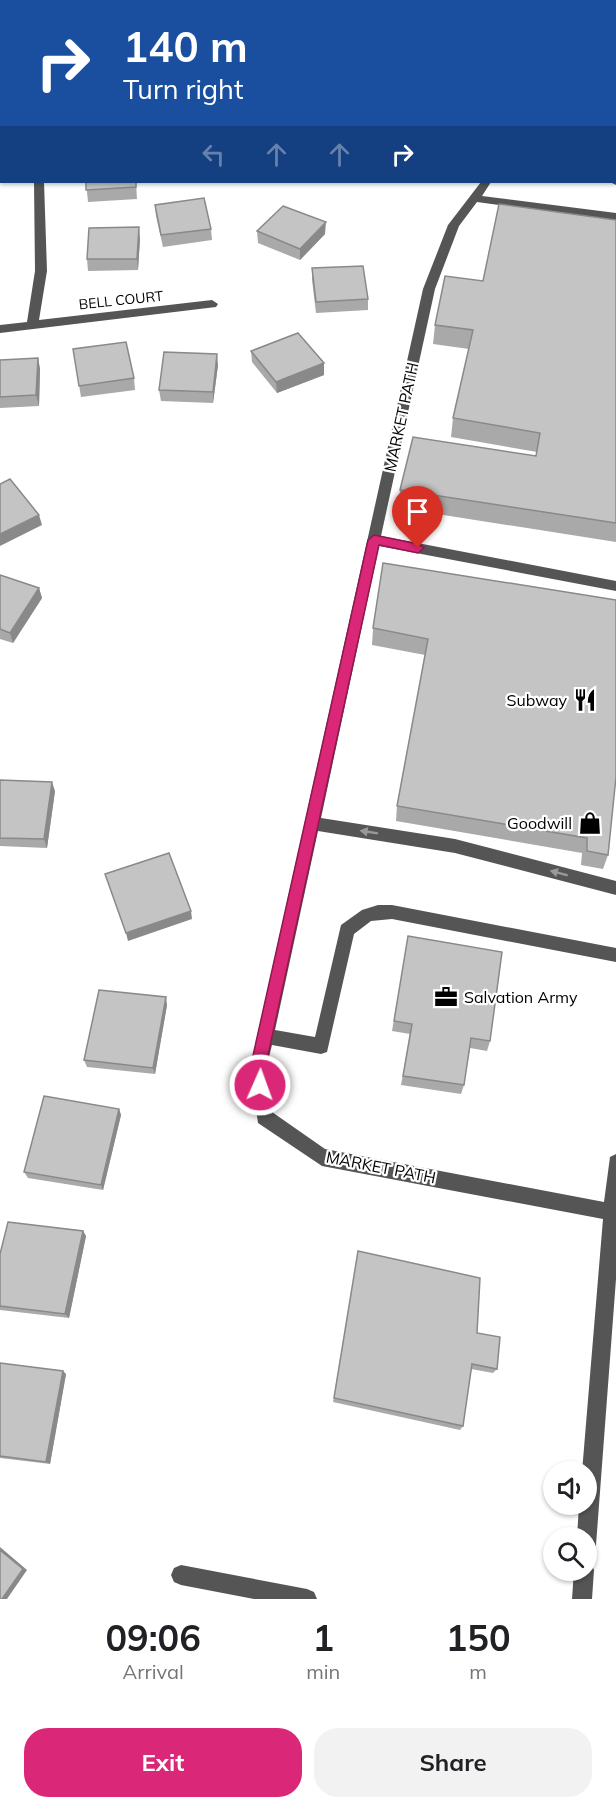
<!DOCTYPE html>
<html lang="en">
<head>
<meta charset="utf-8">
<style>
  :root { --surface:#fff; --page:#f2f2f2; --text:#202124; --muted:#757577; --accent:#db2777 }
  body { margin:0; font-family:Mulish,sans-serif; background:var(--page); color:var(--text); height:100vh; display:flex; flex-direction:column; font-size:22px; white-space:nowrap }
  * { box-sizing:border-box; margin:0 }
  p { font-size:20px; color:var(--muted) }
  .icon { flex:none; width:33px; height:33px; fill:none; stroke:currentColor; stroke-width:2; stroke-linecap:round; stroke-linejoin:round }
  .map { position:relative; height:1599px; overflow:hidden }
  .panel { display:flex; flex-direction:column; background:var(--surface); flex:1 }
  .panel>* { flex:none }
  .top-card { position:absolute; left:0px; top:0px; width:616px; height:183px; box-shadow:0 2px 4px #0004; background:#1a4fa0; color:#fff; overflow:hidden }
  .fabs { position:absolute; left:543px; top:1461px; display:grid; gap:12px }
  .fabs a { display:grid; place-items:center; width:54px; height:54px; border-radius:50%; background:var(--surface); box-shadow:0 2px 4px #0004; font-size:30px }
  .pin { position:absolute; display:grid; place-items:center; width:51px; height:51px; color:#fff; margin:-62px -26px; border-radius:50% 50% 50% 0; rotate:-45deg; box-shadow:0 0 6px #0007 }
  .pin .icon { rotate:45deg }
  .me { position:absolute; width:66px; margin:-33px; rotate:2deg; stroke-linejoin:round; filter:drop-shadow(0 0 4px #0008) }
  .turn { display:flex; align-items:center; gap:21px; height:126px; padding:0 24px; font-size:27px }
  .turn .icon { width:78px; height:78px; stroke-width:2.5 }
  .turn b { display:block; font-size:42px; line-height:51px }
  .lanes { display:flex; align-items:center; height:57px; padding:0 24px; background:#0003; justify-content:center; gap:30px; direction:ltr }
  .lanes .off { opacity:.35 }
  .eta { display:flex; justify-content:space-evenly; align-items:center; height:102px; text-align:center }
  .eta b { font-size:36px; font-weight:700; line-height:42px }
  .action { display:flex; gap:12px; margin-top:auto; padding:12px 24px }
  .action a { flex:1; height:69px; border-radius:24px; background:var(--accent); color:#fff; font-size:24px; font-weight:700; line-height:69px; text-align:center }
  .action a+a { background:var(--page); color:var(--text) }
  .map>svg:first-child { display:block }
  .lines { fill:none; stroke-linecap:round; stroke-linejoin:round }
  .minor { fill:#555; fill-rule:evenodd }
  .wall { fill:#a9a9a9 }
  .shaded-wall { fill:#898989 }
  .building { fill:#c4c4c4; stroke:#898989; stroke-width:1.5 }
  .oneway { fill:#999 }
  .route { fill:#db2777; stroke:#8e194d; stroke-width:1.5 }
  .labels { text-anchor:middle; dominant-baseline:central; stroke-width:4.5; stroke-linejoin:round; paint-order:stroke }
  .far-street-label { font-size:14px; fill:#000; stroke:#fff }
  .street-label { font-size:16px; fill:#000; stroke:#fff }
  .poi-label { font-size:16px; fill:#000; stroke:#fff; text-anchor:end }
</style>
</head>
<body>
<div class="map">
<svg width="616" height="1599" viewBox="0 0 616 1599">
  <rect width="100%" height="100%" fill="#fff"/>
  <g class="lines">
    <g class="minor">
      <path d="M391,0H401L390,2Z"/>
      <rect x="0" y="45" width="2" height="6"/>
      <path d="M615,52H616L615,59Z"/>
      <rect x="615" y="137" width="1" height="6"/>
      <path d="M615,178H616V185L610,182H615Z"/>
      <path d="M34,182H44L47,271L39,320L212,300L218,304L216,307L0,333V325L27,322L35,271Z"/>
      <path d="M481,182H491L482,196L616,213V221L477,202L459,226L435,289L381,536L616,581V591L379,546L321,818L455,839L616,881V895L455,853L318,831L275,1030L315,1037L341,925L362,910L378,905H392L616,948V962L392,919L371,921L354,934L327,1052L321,1054L272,1045L266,1069L272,1112L325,1149L604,1202L610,1157L616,1154V1279L596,1545L593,1552L586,1555V1538H577L579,1504H586V1472H582L603,1219L322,1166L258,1123L250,1069L423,289L448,225Z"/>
      <path d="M586,1561L591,1563L594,1570L592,1599H572L574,1570H586Z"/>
      <path d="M181,1565L307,1589L314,1592L317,1599H254L181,1585L174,1582L171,1575L174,1568Z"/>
    </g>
  </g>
  <g class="wall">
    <path d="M0,0L2,2V17H0Z"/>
    <path d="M616,65V95H615V66Z"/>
    <path d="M616,103V126L615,125V104Z"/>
    <path d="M86,182H136L137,199L88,202Z"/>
    <path d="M155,205L211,229L212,240L163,247L156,216Z"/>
    <path d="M616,220V542L399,508L400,490L536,456L537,452L451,437L453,418L469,349L433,344L435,325L483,281Z"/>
    <path d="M257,231L325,234L300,260L258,243Z"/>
    <path d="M140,239L138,270L88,271L87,259Z"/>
    <path d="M312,268L368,299V310L316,313L312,280Z"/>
    <path d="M73,349L134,378L135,390L81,397Z"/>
    <path d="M251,351L324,363V375L277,393L252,362Z"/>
    <path d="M38,358L40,369L39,406L0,408V360Z"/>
    <path d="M218,365L213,403L161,401L159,390Z"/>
    <path d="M383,563L608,855L603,869L581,865L582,853L396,821L397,806L425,655L372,645L373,628Z"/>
    <path d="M0,575L39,588L42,598L13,643L0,639Z"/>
    <path d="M0,780L55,791L47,848L0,846Z"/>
    <path d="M408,936L490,1041L487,1051L470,1048L464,1085L461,1094L401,1085L410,1034L392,1031Z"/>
    <path d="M167,1005L155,1074L87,1067L84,1060Z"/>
    <path d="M119,1109L121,1115L103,1190L28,1178L24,1172Z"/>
    <path d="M83,1231L86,1236L69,1318L0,1310V1254Z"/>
    <path d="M358,1251L477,1333L497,1369L493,1373L471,1369L463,1426L460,1430L333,1402Z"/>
    <path d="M0,1363L66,1374L50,1464L0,1458Z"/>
  </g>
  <g class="shaded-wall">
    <path d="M326,222L325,234L300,260V249Z"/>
    <path d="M139,227L140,239L138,270L137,259Z"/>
    <path d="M217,354L218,365L213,403V392Z"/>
    <path d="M38,358L40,369L39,406L36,395Z"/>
    <path d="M324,363V375L277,393L276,382Z"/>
    <path d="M39,515L42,525L0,546V534Z"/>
    <path d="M39,588L42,598L13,643L10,633Z"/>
    <path d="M52,782L55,791L47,848L44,839Z"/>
    <path d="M191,911L192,919L128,941L126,933Z"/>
    <path d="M166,997L167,1005L155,1074L153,1068Z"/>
    <path d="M119,1109L121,1115L103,1190L101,1185Z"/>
    <path d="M83,1231L86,1236L69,1318L65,1314Z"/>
    <path d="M63,1371L66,1374L50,1464L46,1462Z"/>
    <path d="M0,1547L27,1570L7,1599H2Z"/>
  </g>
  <g class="building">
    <path d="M0,0H9L8,2H2V5H0Z"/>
    <rect x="28" y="0" width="43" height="2"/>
    <path d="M97,0H137L136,2H97Z"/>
    <path d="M160,0L184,2H159Z"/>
    <path d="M247,0H271V2H246Z"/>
    <path d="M616,65V78H615V66Z"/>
    <path d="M86,182H136V187L86,190Z"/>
    <path d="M204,198L211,229L161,235L155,205Z"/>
    <path d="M499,204L616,220V523L400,490L413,437L536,456L540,433L453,418L473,330L435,325L445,276L483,281Z"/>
    <path d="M283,206L326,222L300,249L257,231Z"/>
    <path d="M139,227L137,259H87L89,228Z"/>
    <path d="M363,266L368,299L316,302L312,268Z"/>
    <path d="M298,333L324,363L276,382L251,351Z"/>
    <path d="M126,342L134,378L79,386L73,349Z"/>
    <path d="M164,352L217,354L213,392L159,390Z"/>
    <path d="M38,358L36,395L0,397V360Z"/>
    <path d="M10,479L39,515L0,534V484Z"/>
    <path d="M383,563L616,600V777L608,855L587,851V838L397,806L428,639L373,628Z"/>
    <path d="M0,575L39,588L10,633L0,629Z"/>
    <path d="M0,780L52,782L44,839L0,838Z"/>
    <path d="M169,853L191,911L126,933L105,874Z"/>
    <path d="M408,936L502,952L490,1041L471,1038L464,1085L403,1076L412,1024L394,1021Z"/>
    <path d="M99,990L166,997L153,1068L84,1060Z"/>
    <path d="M44,1096L119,1109L101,1185L24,1172Z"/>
    <path d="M8,1222L83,1231L65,1314L0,1306V1254Z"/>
    <path d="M358,1251L480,1278L477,1333L500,1337L497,1369L472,1364L463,1426L334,1398Z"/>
    <path d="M0,1363L63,1371L46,1462L0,1456Z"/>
    <path d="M0,1550L23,1569L2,1599H0Z"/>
  </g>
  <defs><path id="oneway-solid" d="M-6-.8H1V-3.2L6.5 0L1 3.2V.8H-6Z" transform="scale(1.5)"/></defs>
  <g class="oneway">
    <use href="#oneway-solid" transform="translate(369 832) rotate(-171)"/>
    <use href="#oneway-solid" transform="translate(559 873) rotate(-165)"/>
  </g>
  <path class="route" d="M374,535L418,544L424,548L418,553L379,545L265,1069L267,1085L265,1090L260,1093L254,1090L250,1069L368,540Z"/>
  <defs>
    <g id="restaurant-bare" transform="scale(1.8)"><path d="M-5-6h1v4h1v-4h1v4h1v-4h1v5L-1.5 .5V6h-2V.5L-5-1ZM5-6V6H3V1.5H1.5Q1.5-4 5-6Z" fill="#000" stroke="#fff" stroke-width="2.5" paint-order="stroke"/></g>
    <g id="shop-bare" transform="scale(1.8)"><path d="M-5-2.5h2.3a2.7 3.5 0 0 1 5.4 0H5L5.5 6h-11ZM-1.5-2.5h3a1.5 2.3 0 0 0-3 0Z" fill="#000" stroke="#fff" stroke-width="2.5" paint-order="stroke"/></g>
    <g id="office-bare" transform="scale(1.8)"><path d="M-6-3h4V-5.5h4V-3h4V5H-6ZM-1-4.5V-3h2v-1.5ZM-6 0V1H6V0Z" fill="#000" stroke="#fff" stroke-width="2.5" paint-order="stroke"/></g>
  </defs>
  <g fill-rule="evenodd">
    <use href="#restaurant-bare" x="585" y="700"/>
    <use href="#shop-bare" x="590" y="823"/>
    <use href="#office-bare" x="446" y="997"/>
  </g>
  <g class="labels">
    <g class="far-street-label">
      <text transform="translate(121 300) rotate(-6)">BELL COURT</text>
    </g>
    <g class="street-label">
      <text transform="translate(401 417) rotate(-78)">MARKET PATH</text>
      <text transform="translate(381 1167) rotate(11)">MARKET PATH</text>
    </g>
    <g class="poi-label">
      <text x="567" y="700">Subway</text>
      <text x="572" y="823">Goodwill</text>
      <text x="464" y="997" text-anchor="start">Salvation Army</text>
    </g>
  </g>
</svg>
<div class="fabs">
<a><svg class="icon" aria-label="sound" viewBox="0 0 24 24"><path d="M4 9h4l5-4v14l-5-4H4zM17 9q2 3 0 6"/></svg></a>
<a><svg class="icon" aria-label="search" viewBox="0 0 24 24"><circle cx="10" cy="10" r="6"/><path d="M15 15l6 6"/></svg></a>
</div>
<div class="pin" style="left:418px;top:548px;background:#d93025"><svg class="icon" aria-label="arrive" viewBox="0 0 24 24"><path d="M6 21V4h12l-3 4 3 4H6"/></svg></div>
<svg class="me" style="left:260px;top:1085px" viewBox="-20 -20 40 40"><circle r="17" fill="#db2777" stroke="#fff" stroke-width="3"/><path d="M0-11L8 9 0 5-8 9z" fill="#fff"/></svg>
<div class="top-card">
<div class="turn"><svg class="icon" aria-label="right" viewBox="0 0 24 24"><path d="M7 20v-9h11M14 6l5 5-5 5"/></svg><div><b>140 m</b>Turn right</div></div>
<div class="lanes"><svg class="icon off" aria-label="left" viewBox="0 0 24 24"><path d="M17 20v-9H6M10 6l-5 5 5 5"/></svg><svg class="icon off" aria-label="ahead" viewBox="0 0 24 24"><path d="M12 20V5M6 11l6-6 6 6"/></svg><svg class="icon off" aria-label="ahead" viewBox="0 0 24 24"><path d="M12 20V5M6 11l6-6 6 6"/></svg><svg class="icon" aria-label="right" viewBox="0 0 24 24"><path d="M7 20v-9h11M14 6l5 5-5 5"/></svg></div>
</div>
</div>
<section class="panel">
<div class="eta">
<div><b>09:06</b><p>Arrival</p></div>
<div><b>1</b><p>min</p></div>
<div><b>150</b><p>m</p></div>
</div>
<div class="action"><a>Exit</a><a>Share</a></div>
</section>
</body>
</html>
